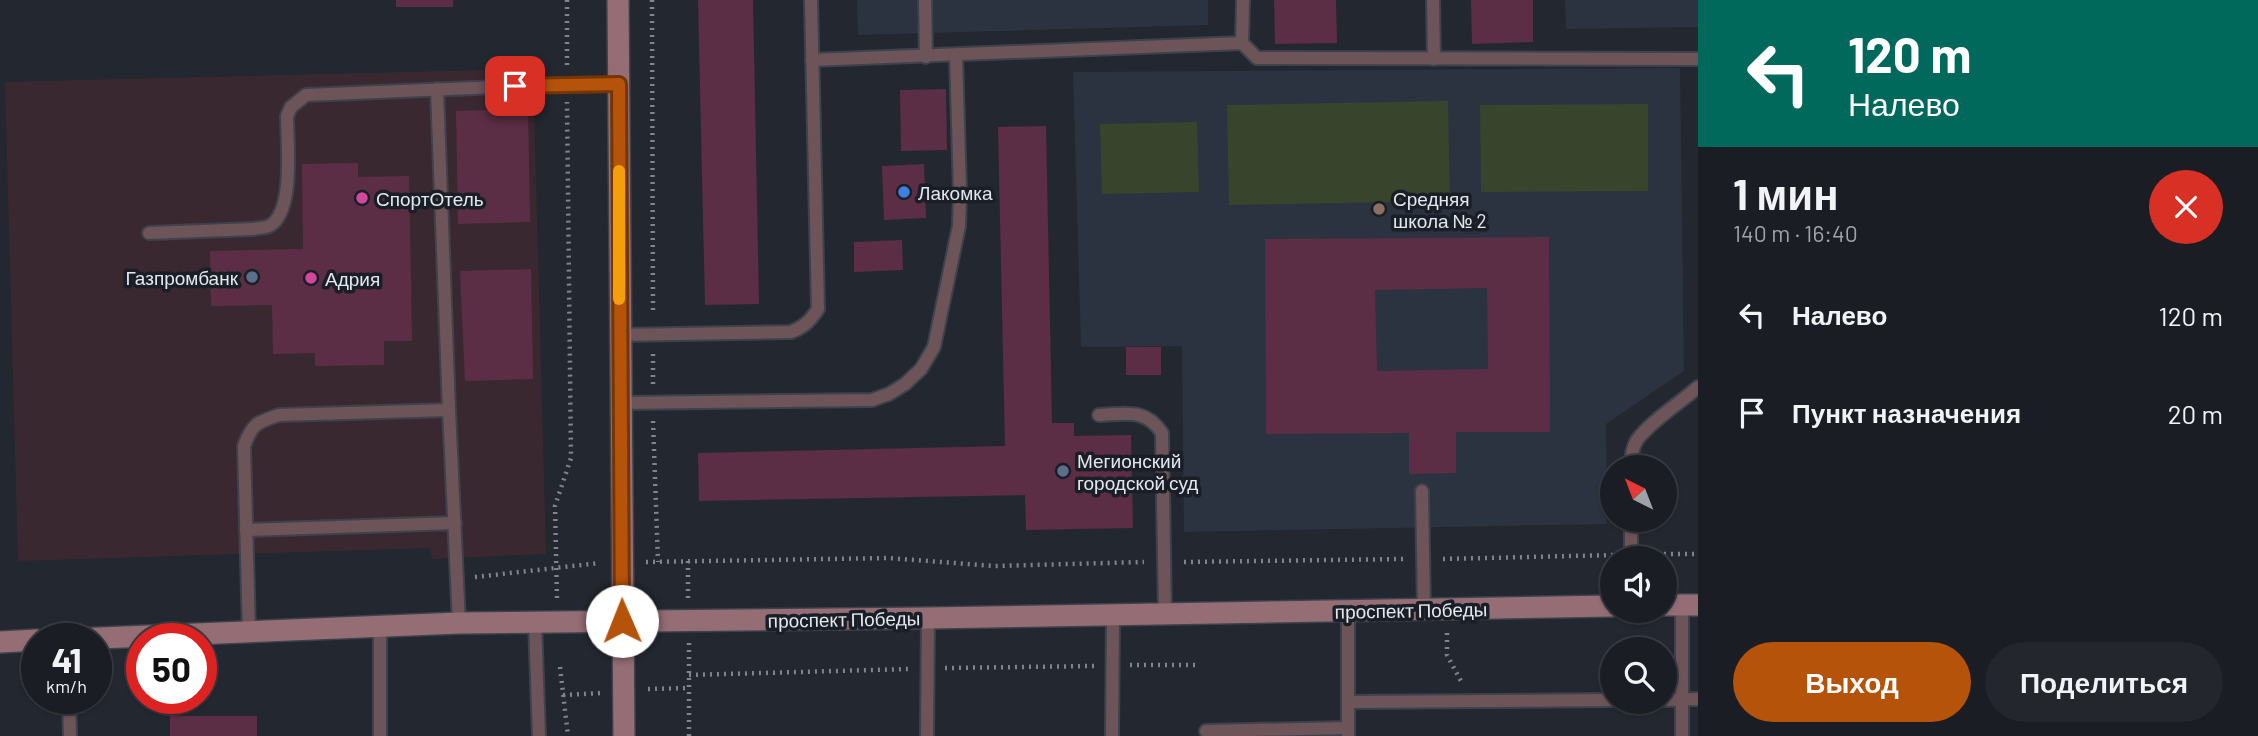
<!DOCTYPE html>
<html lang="ru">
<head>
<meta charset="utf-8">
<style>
  :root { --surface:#1a1d24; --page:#23262c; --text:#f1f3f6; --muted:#9fa2a6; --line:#383b41; --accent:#b45309 }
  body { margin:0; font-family:Barlow,sans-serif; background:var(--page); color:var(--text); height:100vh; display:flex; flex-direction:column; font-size:26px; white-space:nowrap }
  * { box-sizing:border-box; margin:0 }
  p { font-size:23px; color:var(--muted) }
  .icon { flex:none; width:38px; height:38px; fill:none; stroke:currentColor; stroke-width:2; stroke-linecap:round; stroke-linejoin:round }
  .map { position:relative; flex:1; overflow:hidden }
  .details { display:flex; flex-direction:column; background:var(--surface); width:560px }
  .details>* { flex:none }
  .guide { background:#00695c; color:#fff; overflow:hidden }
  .needle { width:46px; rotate:318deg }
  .tools { position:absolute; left:1600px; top:455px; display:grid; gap:14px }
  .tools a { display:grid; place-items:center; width:77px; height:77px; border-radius:50%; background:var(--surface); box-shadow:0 2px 5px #0004,0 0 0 2px var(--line); font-size:35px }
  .speed { position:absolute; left:21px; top:623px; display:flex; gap:14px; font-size:35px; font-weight:700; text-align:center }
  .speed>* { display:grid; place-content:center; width:91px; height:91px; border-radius:50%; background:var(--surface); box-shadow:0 2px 5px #0004,0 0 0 2px var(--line); line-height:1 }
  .speed small { font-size:18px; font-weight:400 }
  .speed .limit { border:10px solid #d22; background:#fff; color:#111 }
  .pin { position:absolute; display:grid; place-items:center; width:60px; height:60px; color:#fff; margin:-30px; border-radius:14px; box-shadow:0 4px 10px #0006 }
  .me { position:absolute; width:77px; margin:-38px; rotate:359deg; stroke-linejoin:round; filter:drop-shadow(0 0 5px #0008) }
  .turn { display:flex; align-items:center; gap:24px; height:147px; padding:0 35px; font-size:32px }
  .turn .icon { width:91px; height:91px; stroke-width:2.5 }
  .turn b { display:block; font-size:49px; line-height:60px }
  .round { display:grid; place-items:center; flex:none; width:74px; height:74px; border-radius:37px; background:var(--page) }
  .overview { display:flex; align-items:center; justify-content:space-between; height:119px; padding:0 35px }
  h1 { font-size:42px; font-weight:700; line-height:52px }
  .action { display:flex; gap:14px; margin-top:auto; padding:14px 35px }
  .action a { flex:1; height:80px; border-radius:42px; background:var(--accent); color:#fff; font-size:28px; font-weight:700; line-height:80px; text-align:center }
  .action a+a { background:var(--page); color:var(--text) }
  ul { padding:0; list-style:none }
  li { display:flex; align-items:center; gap:21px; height:98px; padding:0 35px }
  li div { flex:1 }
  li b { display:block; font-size:26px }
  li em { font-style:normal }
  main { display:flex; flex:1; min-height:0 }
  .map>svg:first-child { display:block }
  .commercial { fill:#3a2831 }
  .built { fill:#2b3240 }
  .green { fill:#38452c }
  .building { fill:#5c2e45; fill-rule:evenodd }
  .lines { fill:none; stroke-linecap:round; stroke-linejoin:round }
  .lane-casing { stroke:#3e424a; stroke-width:16 }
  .secondary-casing { stroke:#3e424a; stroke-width:24 }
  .path { stroke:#80848b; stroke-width:4.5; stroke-dasharray:2 5; stroke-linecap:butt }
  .lane { stroke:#6d5459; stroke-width:12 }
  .secondary { stroke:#946d75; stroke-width:21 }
  .route-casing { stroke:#753606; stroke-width:18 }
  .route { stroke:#b45309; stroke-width:12 }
  .slow { stroke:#f59e0b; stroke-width:12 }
  .shop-dot { fill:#3f7fe0; stroke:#1a1e26; stroke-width:2.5 }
  .hotel-dot { fill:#d1479c; stroke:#1a1e26; stroke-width:2.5 }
  .education-dot { fill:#8d6e63; stroke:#1a1e26; stroke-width:2.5 }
  .service-dot { fill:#5c6f8a; stroke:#1a1e26; stroke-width:2.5 }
  .labels { text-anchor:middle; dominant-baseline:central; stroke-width:7; stroke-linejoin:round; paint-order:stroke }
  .poi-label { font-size:19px; fill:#e4e7ed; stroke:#1a1e26; text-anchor:start }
  .street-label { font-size:19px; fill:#e4e7ed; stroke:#1a1e26 }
</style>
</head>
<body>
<main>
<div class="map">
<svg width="1698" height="736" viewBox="0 0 1698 736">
  <rect width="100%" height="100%" fill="#232730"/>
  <path class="commercial" d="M533,69L546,554L432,559L430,548L18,561L5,82Z"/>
  <g class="built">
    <path d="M857,0H1208V25L858,35Z"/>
    <path d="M1565,0H1698V27L1566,29Z"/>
    <path d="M1680,68L1684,371L1606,424L1607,524L1184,532L1182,346L1081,347L1073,72Z"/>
  </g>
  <g class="green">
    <path d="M1448,101L1450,201L1229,205L1227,105Z"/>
    <path d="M1648,104V191L1481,192L1480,105Z"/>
    <path d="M1197,122L1199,192L1102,194L1100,124Z"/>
  </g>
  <g class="building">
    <rect x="396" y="0" width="57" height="7"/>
    <path d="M698,0H753L759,304L705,305Z"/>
    <path d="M1274,0H1336L1337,43L1275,44Z"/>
    <path d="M1471,0H1533V42L1472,44Z"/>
    <path d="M946,89L947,150L901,151L900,90Z"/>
    <path d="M528,109L530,222L458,224L456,111Z"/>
    <path d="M1046,126L1052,423H1074V436L1131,435L1133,528L1026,530L1025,495L699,501L698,453L1005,446L998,127Z"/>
    <path d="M358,163V177L409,176L412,341H384V365L315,366V353L273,354L272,305L211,306L210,251L303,249L302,164Z"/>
    <path d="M924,164L926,218L884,220L882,166Z"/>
    <path d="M1549,237L1550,432H1456V473L1409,474V433L1266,434L1265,239ZM1487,288L1488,369L1377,371L1375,290Z"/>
    <path d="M902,240L903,270L854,272V242Z"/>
    <path d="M531,269L533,379L465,381L460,271Z"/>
    <rect x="1126" y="347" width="35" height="28"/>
    <rect x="170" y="716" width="87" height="20"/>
  </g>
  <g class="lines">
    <g class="lane-casing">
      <g id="lane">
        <path d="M925,0L926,57"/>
        <path d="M1433,0L1434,59"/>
        <path d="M1242,43L1243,0"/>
        <path d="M812,60L1242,43L1257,58L1698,59"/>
        <path d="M437,89L449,410"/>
        <path d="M149,233L253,229C257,228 265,228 269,226C295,213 287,142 287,116L291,107L306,95L567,84H619"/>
        <path d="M619,335L791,332C804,327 810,321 818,309L811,0"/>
        <path d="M620,403L872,400L889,394L905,384L921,369L934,347L959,226L960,193L956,56"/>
        <path d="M1099,415C1126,414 1146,408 1162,433L1165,614"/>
        <path d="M1631,467C1631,458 1632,448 1637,440C1651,421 1680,403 1698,387"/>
        <path d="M1422,491L1424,610"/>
        <path d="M1631,520V558"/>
        <path d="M246,530L455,523"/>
        <path d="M1682,605V736"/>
        <path d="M535,622L539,736"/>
        <path d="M249,632L244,446C252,424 257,422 279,415L449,410L459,623"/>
        <path d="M69,698L70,736"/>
        <path d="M1664,700L1698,699"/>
        <path d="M1348,702L1612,700"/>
        <path d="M1206,731L1348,728"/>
        <path d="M380,736V625"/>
        <path d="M927,736L928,618"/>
        <path d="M1112,736L1113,615"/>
        <path d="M1348,736V611"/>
      </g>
    </g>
    <g class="secondary-casing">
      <g id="secondary">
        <path d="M618,0L624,736"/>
        <path d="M1664,605H1698"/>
        <path d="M76,639L459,623L928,618L1612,606"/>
        <path d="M0,642L37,640"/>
      </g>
    </g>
    <g class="path">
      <path d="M567,0V66"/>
      <path d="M652,0L653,314"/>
      <path d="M653,354V384"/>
      <path d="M653,421L658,562"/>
      <path d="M1650,554H1698"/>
      <path d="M1443,559L1613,555"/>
      <path d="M688,561V599"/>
      <path d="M646,562L888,558L994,566L1144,562"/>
      <path d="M1184,562L1403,559"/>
      <path d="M475,577L599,563"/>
      <path d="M557,598L555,506L571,458L567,102"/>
      <path d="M1447,633V655L1462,683"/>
      <path d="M689,643V736"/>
      <path d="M1130,665H1195"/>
      <path d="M560,667L568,736"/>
      <path d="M945,668L1094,666"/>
      <path d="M689,675L908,669"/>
      <path d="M648,689L689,688"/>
      <path d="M563,695L601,693"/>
    </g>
    <use href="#lane" class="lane"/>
    <use href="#secondary" class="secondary"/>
  </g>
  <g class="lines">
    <g class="route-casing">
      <path id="route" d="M515,86L619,84L622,621"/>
    </g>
    <use href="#route" class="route"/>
    <path class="slow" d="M619,171V299"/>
  </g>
  <circle class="shop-dot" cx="904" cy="192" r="7"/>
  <g class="hotel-dot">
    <circle cx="362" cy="198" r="7"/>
    <circle cx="311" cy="278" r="7"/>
  </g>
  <circle class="education-dot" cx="1379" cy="209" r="7"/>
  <g class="service-dot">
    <circle cx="252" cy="277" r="7"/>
    <circle cx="1063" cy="471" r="7"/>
  </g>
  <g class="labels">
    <g class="poi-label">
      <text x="918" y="192">Лакомка</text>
      <text x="376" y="198">СпортОтель</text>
      <text x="1393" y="198">Средняя<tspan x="1393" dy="22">школа № 2</tspan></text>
      <text x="238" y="277" text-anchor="end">Газпромбанк</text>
      <text x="325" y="278">Адрия</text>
      <text x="1077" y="460">Мегионский<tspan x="1077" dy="22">городской суд</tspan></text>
    </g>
    <g class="street-label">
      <text transform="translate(1411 610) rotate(-1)">проспект Победы</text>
      <text transform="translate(844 619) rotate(-1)">проспект Победы</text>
    </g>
  </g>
</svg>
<div class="tools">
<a><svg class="needle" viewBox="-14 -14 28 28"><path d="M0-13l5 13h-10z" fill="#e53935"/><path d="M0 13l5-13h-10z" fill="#9fa2a6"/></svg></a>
<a><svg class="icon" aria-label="sound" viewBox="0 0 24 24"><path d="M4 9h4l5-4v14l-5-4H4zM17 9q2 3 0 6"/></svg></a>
<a><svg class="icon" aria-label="search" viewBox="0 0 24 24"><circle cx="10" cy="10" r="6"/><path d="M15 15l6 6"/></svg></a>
</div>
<div class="speed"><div>41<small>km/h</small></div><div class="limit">50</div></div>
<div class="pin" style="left:515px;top:86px;background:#d93025"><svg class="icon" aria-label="arrive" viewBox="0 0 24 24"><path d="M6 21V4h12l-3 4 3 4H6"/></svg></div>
<svg class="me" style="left:622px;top:621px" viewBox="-20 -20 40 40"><circle r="19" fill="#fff"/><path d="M0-13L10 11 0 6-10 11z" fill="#b45309"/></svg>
</div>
<section class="details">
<div class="guide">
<div class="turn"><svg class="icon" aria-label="left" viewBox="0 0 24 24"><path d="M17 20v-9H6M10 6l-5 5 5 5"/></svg><div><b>120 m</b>Налево</div></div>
</div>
<div class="overview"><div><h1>1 мин</h1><p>140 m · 16:40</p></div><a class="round" style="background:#d93025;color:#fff"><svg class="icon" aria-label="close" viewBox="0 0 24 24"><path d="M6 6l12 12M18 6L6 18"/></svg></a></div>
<ul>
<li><svg class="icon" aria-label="left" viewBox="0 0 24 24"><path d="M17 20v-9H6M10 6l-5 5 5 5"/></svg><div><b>Налево</b></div><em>120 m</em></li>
<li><svg class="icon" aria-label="arrive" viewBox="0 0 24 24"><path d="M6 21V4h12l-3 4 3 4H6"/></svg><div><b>Пункт назначения</b></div><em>20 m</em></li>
</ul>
<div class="action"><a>Выход</a><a>Поделиться</a></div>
</section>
</main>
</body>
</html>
